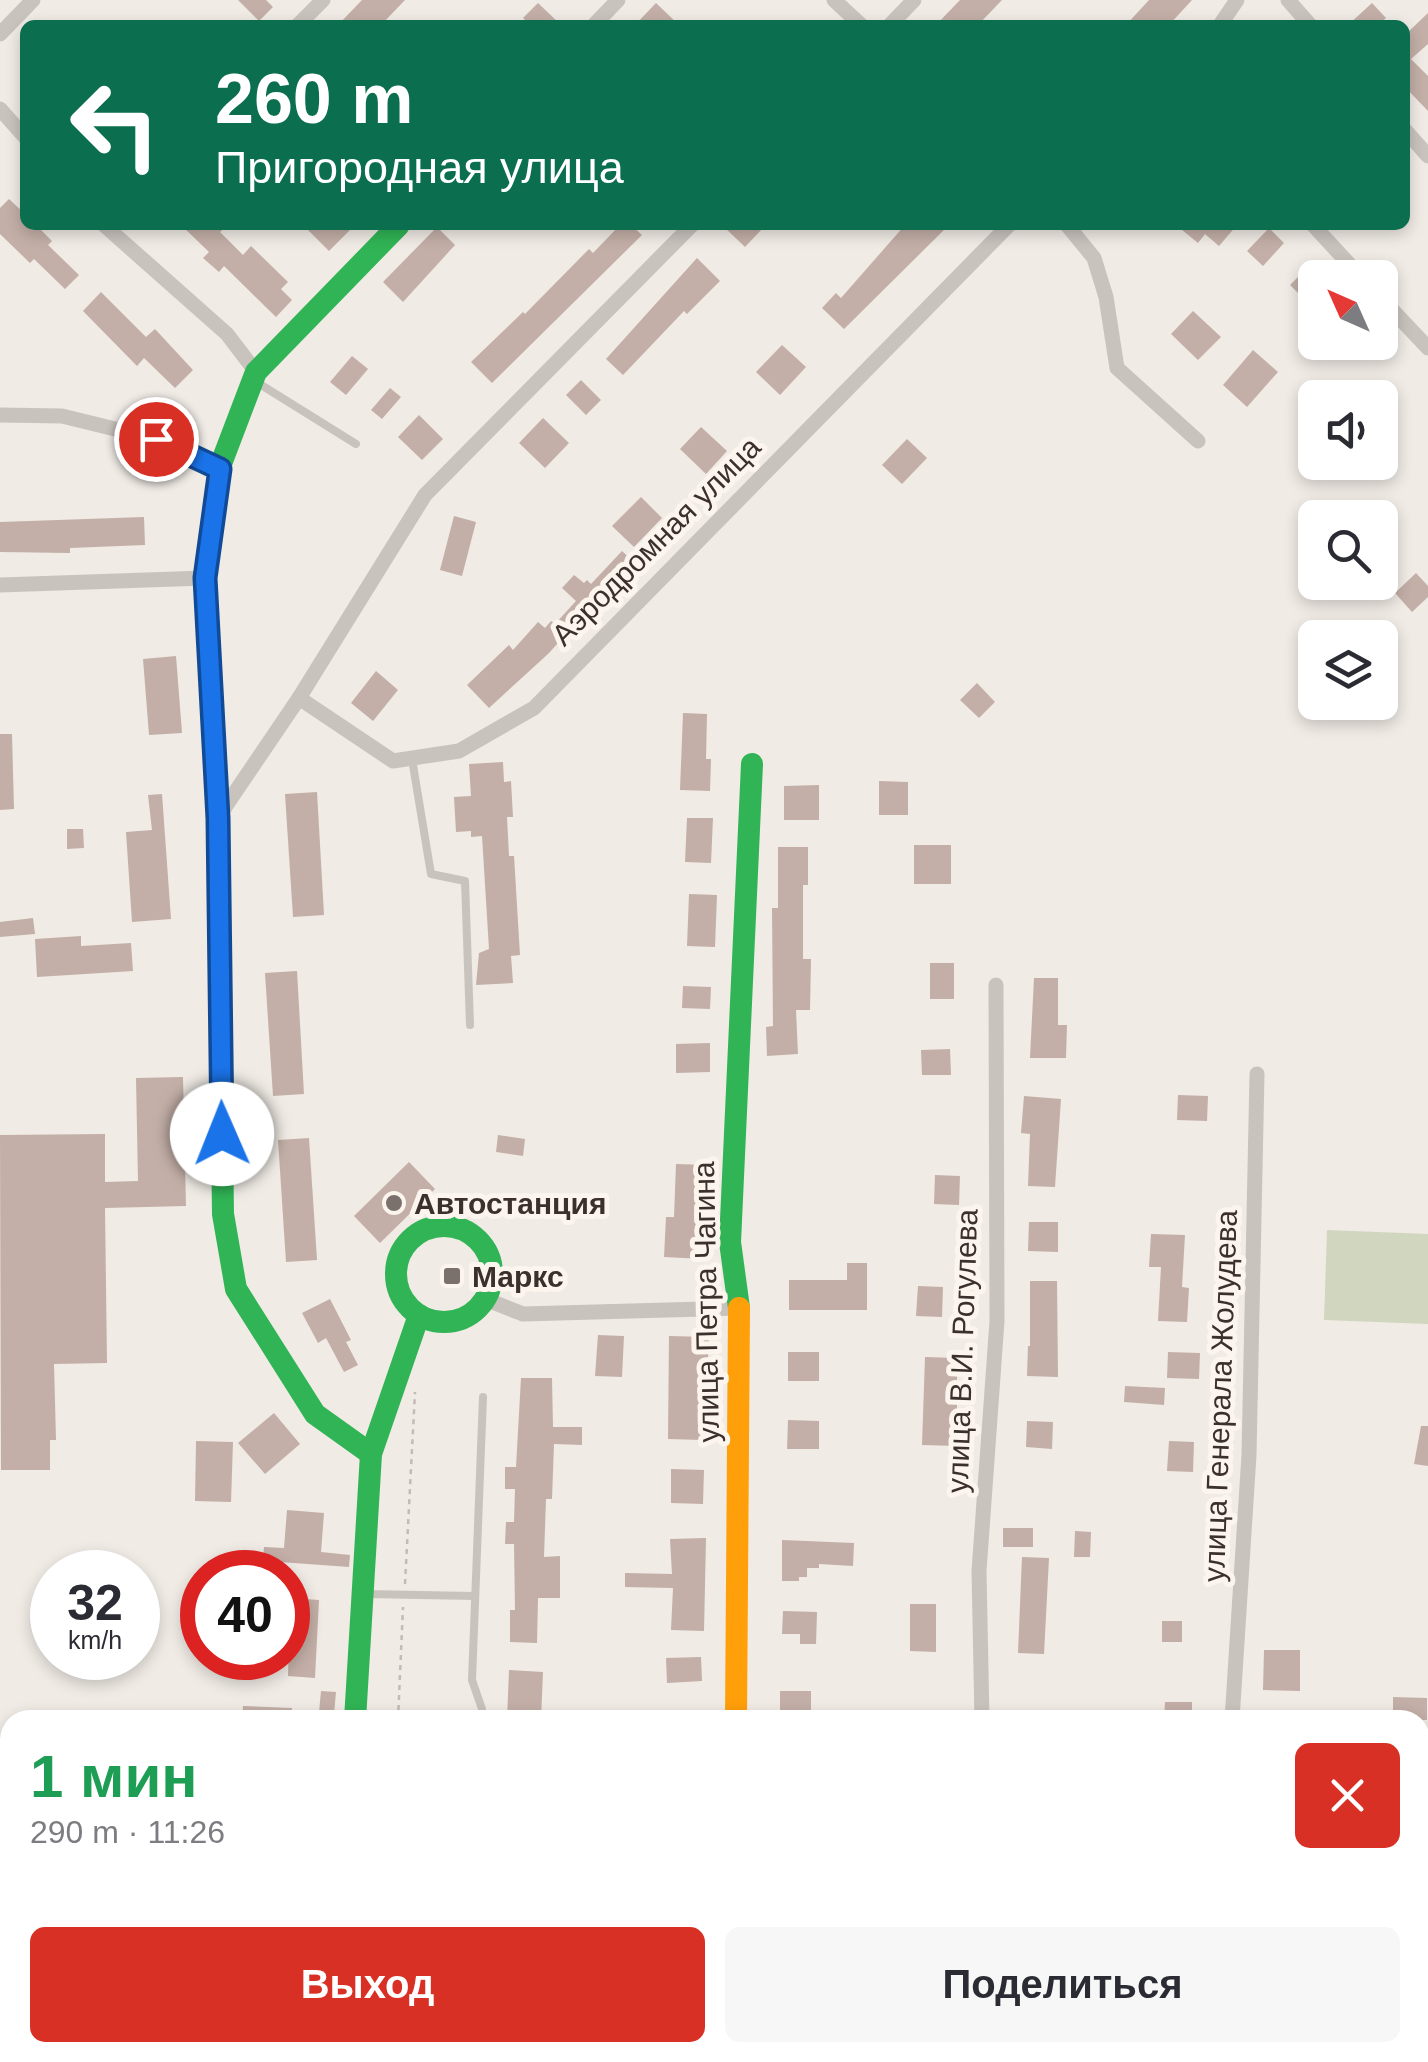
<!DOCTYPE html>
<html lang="ru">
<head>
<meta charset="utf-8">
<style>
  :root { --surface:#fff; --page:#f7f7f7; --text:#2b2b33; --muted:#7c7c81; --accent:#d93025 }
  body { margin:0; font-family:Arial,sans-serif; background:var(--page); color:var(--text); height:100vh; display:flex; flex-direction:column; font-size:38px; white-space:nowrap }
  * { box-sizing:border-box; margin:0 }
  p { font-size:32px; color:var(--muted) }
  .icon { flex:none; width:55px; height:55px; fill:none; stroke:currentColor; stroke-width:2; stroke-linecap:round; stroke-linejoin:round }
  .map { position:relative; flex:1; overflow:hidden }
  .sheet { position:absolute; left:0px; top:1710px; width:1430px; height:352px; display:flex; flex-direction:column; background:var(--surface); border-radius:30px 30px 0 0; box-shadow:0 5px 15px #0003 }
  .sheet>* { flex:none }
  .guide { position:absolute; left:20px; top:20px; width:1390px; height:210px; border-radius:15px; box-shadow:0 5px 15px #0003; background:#0b6e4f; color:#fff; overflow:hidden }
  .needle { width:65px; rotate:315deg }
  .fabs { position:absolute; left:1298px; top:260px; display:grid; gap:20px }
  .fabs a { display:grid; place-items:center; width:100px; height:100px; border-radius:15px; background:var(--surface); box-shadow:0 5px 15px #0003; font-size:50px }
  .speed { position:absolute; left:30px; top:1550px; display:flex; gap:20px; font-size:50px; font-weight:700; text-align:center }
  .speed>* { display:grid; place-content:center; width:130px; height:130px; border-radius:50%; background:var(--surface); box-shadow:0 5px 15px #0003; line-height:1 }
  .speed small { font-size:25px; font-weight:400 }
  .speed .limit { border:15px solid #d22; background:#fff; color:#111 }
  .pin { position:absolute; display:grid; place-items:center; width:85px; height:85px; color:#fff; margin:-42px; border:5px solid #fff; border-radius:50%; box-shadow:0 2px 10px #0007 }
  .me { position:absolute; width:110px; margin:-55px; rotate:359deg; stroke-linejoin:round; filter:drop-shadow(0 0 8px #0008) }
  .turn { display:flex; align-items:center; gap:35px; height:210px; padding:0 30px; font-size:45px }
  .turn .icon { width:130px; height:130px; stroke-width:2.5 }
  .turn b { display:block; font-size:70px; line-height:85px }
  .round { display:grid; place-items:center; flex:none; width:105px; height:105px; border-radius:15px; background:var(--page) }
  .head { display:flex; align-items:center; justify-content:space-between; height:170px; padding:0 30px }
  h1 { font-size:60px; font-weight:700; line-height:75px; color:#1e9e55 }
  .button { display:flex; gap:20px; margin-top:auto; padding:20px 30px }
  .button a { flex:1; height:115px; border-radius:15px; background:var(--accent); color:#fff; font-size:40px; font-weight:700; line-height:115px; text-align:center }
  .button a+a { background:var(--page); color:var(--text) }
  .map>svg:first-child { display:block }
  .green { fill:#d1d6bf }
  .building { fill:#c3afa7 }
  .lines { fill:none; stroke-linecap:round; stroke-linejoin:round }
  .path { stroke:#c2bbb6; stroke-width:2.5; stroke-dasharray:5 5; stroke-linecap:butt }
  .lane { stroke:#c9c3be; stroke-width:8 }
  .street { stroke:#c9c3be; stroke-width:15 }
  .fast { stroke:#30b455; stroke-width:22 }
  .slow { stroke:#ff9f0a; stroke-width:22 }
  .route-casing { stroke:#114b97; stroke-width:25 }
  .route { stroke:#1a73e8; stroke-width:18 }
  .poi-dot { fill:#7a716c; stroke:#fbf5ee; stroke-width:4 }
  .labels { text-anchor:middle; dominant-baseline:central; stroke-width:10; stroke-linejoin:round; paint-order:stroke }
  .street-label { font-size:30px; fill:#3b302b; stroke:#fbf5ee }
  .poi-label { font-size:30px; font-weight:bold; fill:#3b302b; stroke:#fbf5ee; text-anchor:start }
</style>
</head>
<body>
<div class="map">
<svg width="1428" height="2062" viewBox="0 0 1428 2062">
  <rect width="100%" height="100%" fill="#f0ebe5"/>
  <g class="green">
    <path d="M1327,1230L1428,1234V1324L1324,1320Z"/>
    <path d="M1420,1894H1428V2002L1420,2001Z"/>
  </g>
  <g class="building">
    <path d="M238,0H266L273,7L259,21Z"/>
    <path d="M362,0H405L381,25H338Z"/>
    <path d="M960,0H1002L978,25H936Z"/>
    <path d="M1149,0H1192L1169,25H1126Z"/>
    <path d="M538,3L561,25H530L523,18Z"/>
    <path d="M656,3L679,25H635Z"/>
    <path d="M1372,3L1386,18L1378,25H1348Z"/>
    <path d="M1428,13V44L1411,59L1428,76V111L1405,87V35Z"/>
    <path d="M9,199L25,214V225H36L52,241L48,245L79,275L65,289L34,259L30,263L0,234V208Z"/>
    <path d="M181,225H228L220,232L243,255L251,246L288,282L281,289L292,300L276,317L224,266L219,272L203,258L209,252Z"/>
    <path d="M303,225H355L329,251Z"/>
    <path d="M620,225H631L642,235L492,383L471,362L523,312L525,314L589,249L593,253Z"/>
    <path d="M722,225H766L745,247Z"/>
    <path d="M905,225H949L844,329L822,308L836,293L841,298Z"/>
    <path d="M1176,225H1237L1219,246L1205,234L1198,243Z"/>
    <path d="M437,227L455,245L403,302L383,282Z"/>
    <path d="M1269,228L1284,243L1263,266L1247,251Z"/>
    <path d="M697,258L720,281L687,314L684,311L623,375L606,359Z"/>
    <path d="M1315,260V310L1290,285Z"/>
    <path d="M101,292L146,337L155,329L193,370L175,388L144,358L137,366L83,311Z"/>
    <path d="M1193,311L1221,337L1198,360L1171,334Z"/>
    <path d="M782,345L806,367L780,395L756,372Z"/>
    <path d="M1253,350L1278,372L1247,407L1223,385Z"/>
    <path d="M352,356L368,369L346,395L330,382Z"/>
    <path d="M581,380L601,400L586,415L566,395Z"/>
    <path d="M390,388L401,397L382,419L371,410Z"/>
    <path d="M419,415L443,439L422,460L398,437Z"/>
    <path d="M543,418L569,443L545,468L519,443Z"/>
    <path d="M701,427L727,451L706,474L680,449Z"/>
    <path d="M907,439L927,458L902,484L882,465Z"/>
    <path d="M641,497L662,518L634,547L612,526Z"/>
    <path d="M454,516L476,522L462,576L440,570Z"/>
    <path d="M144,517L145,545L70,548V553L0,552V522Z"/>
    <path d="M622,551L633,561L548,654L489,708L467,685L509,645L513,650L538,622L545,628L551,621L555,624L576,601L562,588L574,575L584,583L587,580L591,584Z"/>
    <path d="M1416,573L1428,586V597L1412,612L1395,593Z"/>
    <path d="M176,656L182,733L149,735L143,659Z"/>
    <path d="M376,671L398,690L373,721L351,703Z"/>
    <path d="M977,683L995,702L979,718L960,700Z"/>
    <path d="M683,713L707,714L706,759H711L710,791L680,790Z"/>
    <path d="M0,734H12L14,809L0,810Z"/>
    <path d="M503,762L504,782L511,781L513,817H507L509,856H514L520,955L511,956L513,983L476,985L479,953L489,949L482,836L471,837V831L456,832L454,797L471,796L469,764Z"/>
    <path d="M879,781L908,782V815H879Z"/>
    <path d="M819,785V820H784V786Z"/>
    <path d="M317,792L324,915L293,917L285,794Z"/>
    <path d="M162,794L171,919L132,922L126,832L152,830L148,795Z"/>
    <path d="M687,818H713L711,863L685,862Z"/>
    <path d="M67,829H83L84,848L67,849Z"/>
    <rect x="914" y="845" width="37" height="39"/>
    <path d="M778,847H808V885H803V959H811L810,1010H796L798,1054L767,1056L766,1027L773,1026L772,908H778Z"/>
    <path d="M689,894L717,895L715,947L687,946Z"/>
    <path d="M33,918L35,934L0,937V922Z"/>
    <path d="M81,936V946L131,943L133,971L37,977L35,939Z"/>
    <rect x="930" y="963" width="24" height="36"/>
    <path d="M297,971L304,1094L273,1096L265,973Z"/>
    <path d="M1034,978H1058V1025H1067L1066,1058H1030Z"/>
    <path d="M683,986L711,987L710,1009L682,1008Z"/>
    <path d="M710,1043V1072L676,1073V1044Z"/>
    <path d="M950,1049L951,1075H922L921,1050Z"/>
    <path d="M183,1077L186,1206L105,1208L107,1363L54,1364L56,1440H50V1470H1L0,1135L105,1134V1182L138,1181L136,1078Z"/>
    <path d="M1178,1095L1208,1096L1207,1121L1177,1120Z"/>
    <path d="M1024,1096L1061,1099L1055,1187L1028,1186L1030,1134L1021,1133Z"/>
    <path d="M498,1135L525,1139L523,1156L496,1152Z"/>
    <path d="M309,1138L317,1260L286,1262L278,1140Z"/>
    <path d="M409,1162L435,1189L380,1243L354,1216Z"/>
    <path d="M676,1164L708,1165L703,1259L664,1257L666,1217H674Z"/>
    <path d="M935,1175L960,1176L959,1205L934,1204Z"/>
    <path d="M1029,1222H1058V1252L1028,1251Z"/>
    <path d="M1151,1234L1185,1235L1182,1287L1189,1288L1187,1322L1158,1321L1161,1267H1149Z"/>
    <path d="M847,1263H867V1310H789V1280H847Z"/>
    <path d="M1030,1281H1057L1058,1377L1027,1376L1028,1346H1030Z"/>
    <path d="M918,1286L943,1287L942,1317L916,1316Z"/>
    <path d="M330,1299L351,1340L346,1342L358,1365L344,1372L326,1338L318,1343L302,1313Z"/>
    <path d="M598,1335L624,1336L622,1377L595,1376Z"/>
    <path d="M669,1336L709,1337L707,1381H702V1440L668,1439Z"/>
    <rect x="788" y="1352" width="31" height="29"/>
    <path d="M1168,1352L1200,1353L1199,1379L1167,1378Z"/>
    <path d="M925,1357L957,1358V1446L922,1445Z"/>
    <path d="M521,1378H552L553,1427H582V1445L554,1444L552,1499H546L544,1557L560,1556V1598H538L537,1643L510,1642V1610H515L514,1544H505L506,1522H514L515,1489H505V1467H516Z"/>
    <path d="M1125,1386L1165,1388L1164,1405L1124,1402Z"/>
    <path d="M274,1413L300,1444L265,1474L238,1443Z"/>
    <path d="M788,1420L819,1421V1449H787Z"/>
    <path d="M1027,1421L1053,1422L1052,1449L1026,1447Z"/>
    <path d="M1421,1426H1428V1466L1414,1464Z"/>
    <path d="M196,1441L233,1442L231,1502L195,1501Z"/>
    <path d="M1169,1441L1194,1442L1193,1472L1167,1471Z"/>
    <path d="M671,1469L704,1470L703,1504L671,1503Z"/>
    <path d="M287,1510L324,1513L321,1552L350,1555L349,1567L280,1562L279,1572L262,1571L264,1547L284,1548Z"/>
    <rect x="1003" y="1528" width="30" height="19"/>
    <path d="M1075,1531L1091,1532L1090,1557H1074Z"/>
    <path d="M706,1538L704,1631L671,1630L673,1588L625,1587V1573L672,1574L670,1539Z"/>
    <path d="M782,1540L854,1543L853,1566L819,1564V1568H807V1577H799V1581H782Z"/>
    <path d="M1022,1557L1049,1558L1044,1654L1018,1653Z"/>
    <path d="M290,1598L319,1600L315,1678L288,1676Z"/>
    <path d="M910,1604H936V1652L910,1651Z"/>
    <path d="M783,1611L817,1612L816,1644H800V1634H782Z"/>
    <rect x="1162" y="1621" width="20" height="21"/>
    <path d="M1264,1650H1300V1691L1263,1690Z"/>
    <path d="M701,1657L702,1681L667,1683L666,1658Z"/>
    <path d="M509,1670L543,1672L541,1720H507Z"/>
    <path d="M321,1691L336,1692L334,1714L319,1712Z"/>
    <rect x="780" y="1691" width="31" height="27"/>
    <path d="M1393,1697L1427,1698V1720H1393Z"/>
    <path d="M1165,1702H1192V1720H1164Z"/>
    <path d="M243,1706L292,1708L291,1720H242Z"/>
  </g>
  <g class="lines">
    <g class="path">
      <path d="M405,1584L415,1392"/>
      <path d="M398,1720L403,1607"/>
      <path d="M562,2060L607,2052"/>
    </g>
    <g class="lane">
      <path d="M258,383L356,444"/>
      <path d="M412,759L431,874L465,881L470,1025"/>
      <path d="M365,1594L475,1596"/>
      <path d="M481,1720L482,1709L472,1680L483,1397"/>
      <path d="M463,2052L470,2062"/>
    </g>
    <g class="street">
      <path d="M834,0L861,25"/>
      <path d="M1288,0L1310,25"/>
      <path d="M298,25L323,0"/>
      <path d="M594,25L618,0"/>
      <path d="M890,25L914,0"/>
      <path d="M1220,25L1237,0"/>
      <path d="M0,34L33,0"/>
      <path d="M0,109L25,137"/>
      <path d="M1405,130L1428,156"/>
      <path d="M104,225L227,334L256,372"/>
      <path d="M1067,225L1094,258L1106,297L1117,368L1198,441"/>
      <path d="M1313,225L1362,278"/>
      <path d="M1380,297L1428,348"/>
      <path d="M0,415L62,416L156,439L219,469"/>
      <path d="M0,585L205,578"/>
      <path d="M299,698L393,761L459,751L534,708L1009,225"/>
      <path d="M219,816L299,698L425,495L692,225"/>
      <path d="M485,1299L523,1314L739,1308"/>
      <path d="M982,1720L979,1571L997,1321L996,985"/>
      <path d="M1232,1720L1249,1455L1257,1074"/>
      <path d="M1420,1820L1428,1781"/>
      <path d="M1326,2062L1327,2052"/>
    </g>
    <g class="fast">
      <circle cx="444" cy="1274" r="48"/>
      <path d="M739,1308L730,1242L752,764"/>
      <path d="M371,1454L315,1414L236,1289L223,1214L218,818L205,578L219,469L256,372L399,225"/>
      <path d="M355,1720L371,1454L419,1315"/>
      <path d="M1350,2052L1428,2061"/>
      <path d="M335,2062L336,2052"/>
      <path d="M483,2062L541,2052"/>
    </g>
    <path class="slow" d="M736,1720L739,1308"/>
  </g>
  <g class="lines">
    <g class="route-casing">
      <path id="route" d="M156,439L220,469L205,578L218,818L222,1134"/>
    </g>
    <use href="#route" class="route"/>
  </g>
  <g class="poi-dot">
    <circle cx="394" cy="1203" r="10"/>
    <rect x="442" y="1266" width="20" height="20" rx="5"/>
  </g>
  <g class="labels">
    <g class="street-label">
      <text transform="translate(656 541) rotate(-45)">Аэродромная улица</text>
      <text transform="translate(706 1302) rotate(-91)">улица Петра Чагина</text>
      <text transform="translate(962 1351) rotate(-88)">улица В.И. Рогулева</text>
      <text transform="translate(1220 1396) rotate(-88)">улица Генерала Жолудева</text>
    </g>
    <g class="poi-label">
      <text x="414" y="1203">Автостанция</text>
      <text x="472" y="1276">Маркс</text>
    </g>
  </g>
</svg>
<div class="fabs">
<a><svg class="needle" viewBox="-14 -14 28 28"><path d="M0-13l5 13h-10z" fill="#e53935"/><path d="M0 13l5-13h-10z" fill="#7c7c81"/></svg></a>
<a><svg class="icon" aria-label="sound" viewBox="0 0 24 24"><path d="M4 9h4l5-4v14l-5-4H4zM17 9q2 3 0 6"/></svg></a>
<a><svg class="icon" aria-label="search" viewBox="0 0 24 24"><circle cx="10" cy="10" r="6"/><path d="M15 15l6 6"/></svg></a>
<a><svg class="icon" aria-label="layers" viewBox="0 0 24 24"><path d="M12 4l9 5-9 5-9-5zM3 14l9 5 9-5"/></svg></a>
</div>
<div class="speed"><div>32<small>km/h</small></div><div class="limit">40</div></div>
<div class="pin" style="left:156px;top:439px;background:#d93025"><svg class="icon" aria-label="arrive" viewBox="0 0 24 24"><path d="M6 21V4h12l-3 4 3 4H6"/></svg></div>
<svg class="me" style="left:222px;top:1134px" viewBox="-20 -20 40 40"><circle r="19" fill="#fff"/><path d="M0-13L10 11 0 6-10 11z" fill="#1a73e8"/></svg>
<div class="guide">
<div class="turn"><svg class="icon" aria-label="left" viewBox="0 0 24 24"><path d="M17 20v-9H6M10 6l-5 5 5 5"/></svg><div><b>260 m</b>Пригородная улица</div></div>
</div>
<section class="sheet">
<div class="head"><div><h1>1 мин</h1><p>290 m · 11:26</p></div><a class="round" style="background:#d93025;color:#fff"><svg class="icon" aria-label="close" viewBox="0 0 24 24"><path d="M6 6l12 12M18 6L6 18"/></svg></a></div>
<div class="button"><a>Выход</a><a>Поделиться</a></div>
</section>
</div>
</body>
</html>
